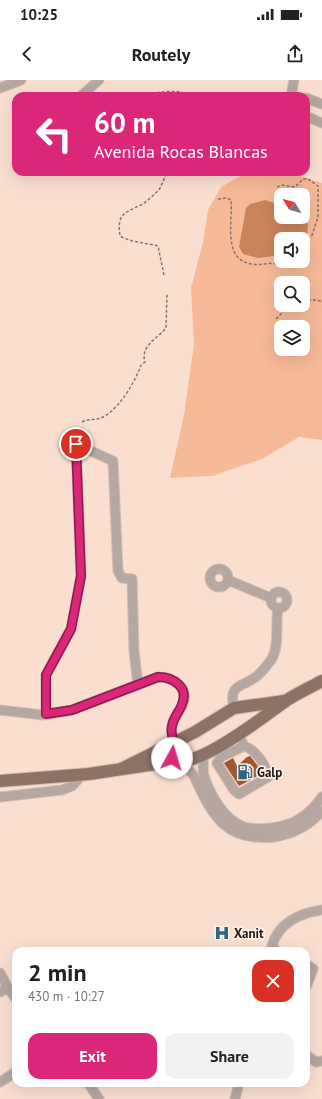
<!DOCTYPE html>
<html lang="en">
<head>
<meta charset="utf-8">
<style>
  :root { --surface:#fff; --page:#f2f2f2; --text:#202124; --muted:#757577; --accent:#db2777 }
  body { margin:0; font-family:"PT Sans",sans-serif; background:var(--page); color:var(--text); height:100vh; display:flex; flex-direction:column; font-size:15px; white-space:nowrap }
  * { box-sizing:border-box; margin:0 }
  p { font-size:13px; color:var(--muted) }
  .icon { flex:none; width:22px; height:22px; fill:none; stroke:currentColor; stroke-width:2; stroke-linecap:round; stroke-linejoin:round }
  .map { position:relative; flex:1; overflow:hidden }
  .sheet { position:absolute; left:12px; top:867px; width:298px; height:140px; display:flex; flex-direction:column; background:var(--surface); border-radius:12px; box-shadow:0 4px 16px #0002 }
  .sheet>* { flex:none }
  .guide { position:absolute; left:12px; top:12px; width:298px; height:84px; border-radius:12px; box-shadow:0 4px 16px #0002; background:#db2777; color:#fff; overflow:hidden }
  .needle { width:26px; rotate:307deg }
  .buttons { position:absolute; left:274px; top:108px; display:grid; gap:8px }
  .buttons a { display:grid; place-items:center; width:36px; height:36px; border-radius:8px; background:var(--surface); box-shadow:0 4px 16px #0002; font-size:20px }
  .pin { position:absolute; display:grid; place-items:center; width:34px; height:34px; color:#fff; margin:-17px; border:2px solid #fff; border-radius:50%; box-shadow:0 1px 4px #0007 }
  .me { position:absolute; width:44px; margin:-22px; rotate:6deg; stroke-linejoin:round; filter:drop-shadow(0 0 3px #0008) }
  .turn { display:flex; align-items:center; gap:14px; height:84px; padding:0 16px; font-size:18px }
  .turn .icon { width:52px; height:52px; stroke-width:2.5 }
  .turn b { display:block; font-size:28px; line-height:34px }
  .round { display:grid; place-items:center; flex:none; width:42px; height:42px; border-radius:12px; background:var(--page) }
  .headline { display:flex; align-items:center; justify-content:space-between; height:68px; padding:0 16px }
  h1 { font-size:24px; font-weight:800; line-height:30px }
  .cta { display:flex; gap:8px; margin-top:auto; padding:8px 16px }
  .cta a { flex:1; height:46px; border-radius:12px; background:var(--accent); color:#fff; font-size:16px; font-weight:800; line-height:46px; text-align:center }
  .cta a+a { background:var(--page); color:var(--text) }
  .status { display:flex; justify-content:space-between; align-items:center; height:28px; padding:0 20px; background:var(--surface); direction:ltr }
  .status svg { height:11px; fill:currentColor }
  header { display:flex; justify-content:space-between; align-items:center; height:52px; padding:0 16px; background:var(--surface); font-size:18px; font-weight:800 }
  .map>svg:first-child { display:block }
  .green { fill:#f7ba98; fill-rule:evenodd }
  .water { fill:#ca845c }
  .building { fill:#9b5831 }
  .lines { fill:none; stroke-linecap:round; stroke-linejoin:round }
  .minor-casing { stroke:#d3bbae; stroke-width:11 }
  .major-casing { stroke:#d3bbae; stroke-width:14 }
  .path { stroke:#867369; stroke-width:1.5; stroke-dasharray:3 2; stroke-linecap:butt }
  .minor { stroke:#b6a7a0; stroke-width:9 }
  .major { stroke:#8c7366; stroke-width:12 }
  .route-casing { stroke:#8e194d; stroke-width:10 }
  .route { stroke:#db2777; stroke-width:7 }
  .labels { text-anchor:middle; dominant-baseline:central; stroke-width:3.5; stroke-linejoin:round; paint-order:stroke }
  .poi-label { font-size:13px; font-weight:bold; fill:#211610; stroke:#fdf0e9; text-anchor:start }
</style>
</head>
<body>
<div class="status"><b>10:25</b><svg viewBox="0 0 49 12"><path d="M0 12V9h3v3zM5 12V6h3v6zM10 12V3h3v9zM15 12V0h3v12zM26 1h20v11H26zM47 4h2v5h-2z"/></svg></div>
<header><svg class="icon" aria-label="back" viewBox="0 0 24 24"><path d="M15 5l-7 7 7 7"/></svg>Routely<svg class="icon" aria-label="share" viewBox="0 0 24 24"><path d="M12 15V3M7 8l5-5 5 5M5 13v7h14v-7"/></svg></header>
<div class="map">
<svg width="322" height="1019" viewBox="0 0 322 1019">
  <rect width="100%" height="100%" fill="#fadfd1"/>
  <path class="green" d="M278,92L294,94L322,103V360L299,357L262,379L212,396L170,398L184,335L194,264L191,208L203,162L208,130L221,107L244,94ZM281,115H303V137H281ZM281,159H303V181H281ZM281,203H303V225H281ZM281,247H303V269H281Z"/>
  <path class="water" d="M265,120L281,125V137H298L308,144L307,157L303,168V159H281V175L258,178L243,174L239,167L246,128L250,124Z"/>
  <path class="building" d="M250,676L258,686L261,694L239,706L224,683L233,678L237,686L247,677Z"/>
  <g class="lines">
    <g class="minor-casing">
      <g id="minor">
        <path d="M0,8L21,0"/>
        <path d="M81,16L99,0"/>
        <path d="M291,16L294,0"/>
        <path d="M306,18L322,24"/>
        <path d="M306,36L322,43"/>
        <path d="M91,371L113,381L118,491L122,498L132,499L134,571L138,605"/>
        <circle cx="219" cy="498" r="9"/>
        <path d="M228,500L271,518"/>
        <circle cx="279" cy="520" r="8"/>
        <path d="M234,628C228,603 242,608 257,596C262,592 267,585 271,580C280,566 275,544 278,528"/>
        <path d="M0,630L43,635L72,630L158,597C173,597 189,607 183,624C180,631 173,638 172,646C171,651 172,657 174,661"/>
        <path d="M46,634V595L71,549L81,496L76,364"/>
        <path d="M239,655L244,666L221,677L217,683L234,710L239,714L268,697C267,686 255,669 244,666"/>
        <path d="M203,674C204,681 202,689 204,696C210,714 223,738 242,746C251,750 263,749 272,748C295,745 309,735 322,717"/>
        <path d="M178,682L190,691L194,696C212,736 226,762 274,757C293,754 309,746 322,731"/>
        <path d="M0,717L62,710L72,706L82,695"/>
        <path d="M276,871L272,866C278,843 300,833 322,830"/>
        <path d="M306,884L313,889L306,907"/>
        <path d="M0,893L8,908"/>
        <path d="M0,912L8,908L16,919"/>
        <path d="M306,975L316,982L322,981"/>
        <path d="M0,1002L16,992"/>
        <path d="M88,1003L99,1019"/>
        <path d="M235,1019L239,1003"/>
      </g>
    </g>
    <g class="major-casing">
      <g id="major">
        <path d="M171,664C170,671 169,676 175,681C200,687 266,635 287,620C298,613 311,607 322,601"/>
        <path d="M121,689L195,652L234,628L284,621"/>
        <path d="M0,701L89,694L175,681"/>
      </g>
    </g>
    <g class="path">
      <path d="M142,16C158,12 177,8 192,16"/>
      <path d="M277,107L282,105L295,107L303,99H308L318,106V137L311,158"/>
      <path d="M218,119L227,118L231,120C233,141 222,180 252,184C261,186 268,182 277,184"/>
      <path d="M164,195L158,166C146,163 130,162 120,156C117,135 123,133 141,125C147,122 153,115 158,111C163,105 163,97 169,92"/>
      <path d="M303,219L322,221"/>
      <path d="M276,239L290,225"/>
      <path d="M82,342C89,338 96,341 103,337C120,328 135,302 141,285L145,282C140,266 157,259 166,248L167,214"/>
    </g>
    <use href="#minor" class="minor"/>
    <use href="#major" class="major"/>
  </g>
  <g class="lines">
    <g class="route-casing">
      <path id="route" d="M76,364L81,496L71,549L46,595V634L72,630L158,597C173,597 189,607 182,624C180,631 173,638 172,646C171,651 172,657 174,661L171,664L170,672L172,678"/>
    </g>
    <use href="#route" class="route"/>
  </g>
  <defs>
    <g id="fuel-bare" transform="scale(1.2)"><path d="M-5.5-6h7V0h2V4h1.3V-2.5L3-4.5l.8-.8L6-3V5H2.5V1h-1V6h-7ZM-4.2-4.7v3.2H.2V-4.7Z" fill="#2d6680" stroke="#fdf0e9" stroke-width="2.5" paint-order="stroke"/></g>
    <g id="hospital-bare" transform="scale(1.2)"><path d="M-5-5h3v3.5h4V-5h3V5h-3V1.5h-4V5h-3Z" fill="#2d6680" stroke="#fdf0e9" stroke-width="2.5" paint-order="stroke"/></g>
  </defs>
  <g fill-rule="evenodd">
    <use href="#fuel-bare" x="245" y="692"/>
    <use href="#hospital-bare" x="222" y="853"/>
  </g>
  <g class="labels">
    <g class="poi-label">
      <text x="257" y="692">Galp</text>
      <text x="234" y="853">Xanit</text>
    </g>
  </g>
</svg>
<div class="buttons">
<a><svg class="needle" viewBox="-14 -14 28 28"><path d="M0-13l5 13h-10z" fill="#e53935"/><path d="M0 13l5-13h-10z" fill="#757577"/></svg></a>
<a><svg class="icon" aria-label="sound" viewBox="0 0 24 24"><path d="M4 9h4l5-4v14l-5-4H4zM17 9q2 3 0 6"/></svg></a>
<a><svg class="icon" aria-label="search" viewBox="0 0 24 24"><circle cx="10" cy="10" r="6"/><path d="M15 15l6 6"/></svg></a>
<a><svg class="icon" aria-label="layers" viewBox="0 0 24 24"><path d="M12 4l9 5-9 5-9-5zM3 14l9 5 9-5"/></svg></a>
</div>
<div class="pin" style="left:76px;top:364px;background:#d93025"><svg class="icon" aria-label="arrive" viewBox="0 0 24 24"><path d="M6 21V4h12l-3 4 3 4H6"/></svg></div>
<svg class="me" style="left:172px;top:678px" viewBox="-20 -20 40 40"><circle r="19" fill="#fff"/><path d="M0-13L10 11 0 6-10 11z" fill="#db2777"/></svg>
<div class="guide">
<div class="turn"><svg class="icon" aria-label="left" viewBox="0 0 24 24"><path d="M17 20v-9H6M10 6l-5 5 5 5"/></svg><div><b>60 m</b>Avenida Rocas Blancas</div></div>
</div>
<section class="sheet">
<div class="headline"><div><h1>2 min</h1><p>430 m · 10:27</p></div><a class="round" style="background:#d93025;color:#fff"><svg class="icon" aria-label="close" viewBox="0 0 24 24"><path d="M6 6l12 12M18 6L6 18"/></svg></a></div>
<div class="cta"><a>Exit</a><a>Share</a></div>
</section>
</div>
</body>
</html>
